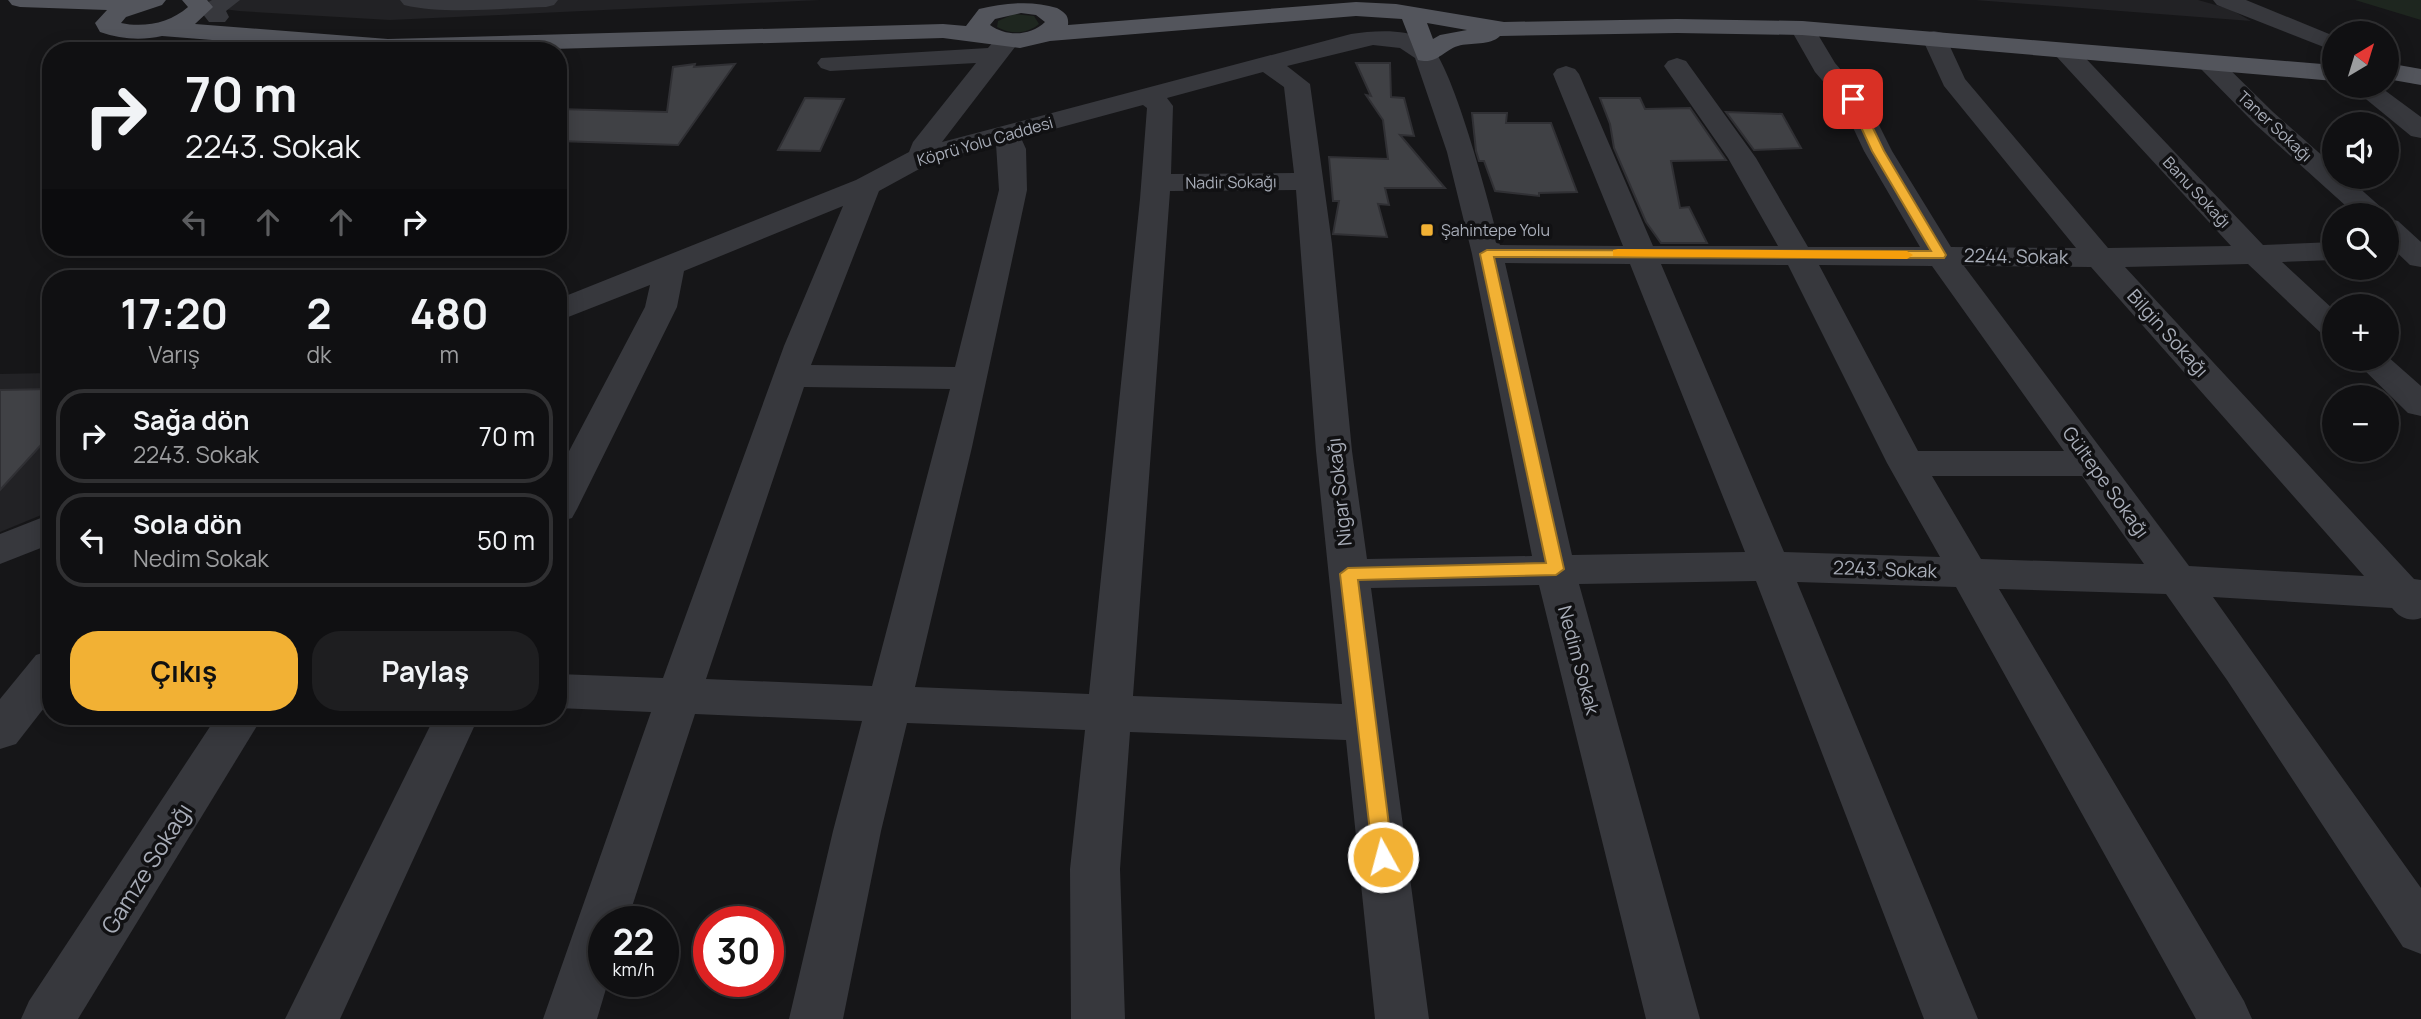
<!DOCTYPE html>
<html lang="tr">
<head>
<meta charset="utf-8">
<style>
  :root { --surface:#101012; --page:#1e1e20; --text:#f1f3f6; --muted:#9c9d9f; --line:#303032; --accent:#f2b134 }
  body { margin:0; font-family:Manrope,sans-serif; background:var(--page); color:var(--text); height:100vh; display:flex; flex-direction:column; font-size:26px; white-space:nowrap }
  * { box-sizing:border-box; margin:0 }
  p { font-size:23px; color:var(--muted) }
  .icon { flex:none; width:38px; height:38px; fill:none; stroke:currentColor; stroke-width:2; stroke-linecap:round; stroke-linejoin:round }
  .map { position:relative; flex:1; overflow:hidden }
  .drawer { position:absolute; left:42px; top:270px; width:525px; height:455px; display:flex; flex-direction:column; background:var(--surface); border-radius:28px; box-shadow:0 4px 18px #0003,0 0 0 2px var(--line) }
  .drawer>* { flex:none }
  .hud { position:absolute; left:42px; top:42px; width:525px; height:214px; border-radius:28px; box-shadow:0 4px 18px #0003,0 0 0 2px var(--line); background:#101012; color:var(--text); overflow:hidden }
  .needle { width:46px; rotate:38deg }
  .controls { position:absolute; left:2322px; top:21px; display:grid; gap:14px }
  .controls a { display:grid; place-items:center; width:77px; height:77px; border-radius:50%; background:var(--surface); box-shadow:0 4px 18px #0003,0 0 0 2px var(--line); font-size:35px }
  .speed { position:absolute; left:588px; top:906px; display:flex; gap:14px; font-size:35px; font-weight:700; text-align:center }
  .speed>* { display:grid; place-content:center; width:91px; height:91px; border-radius:50%; background:var(--surface); box-shadow:0 4px 18px #0003,0 0 0 2px var(--line); line-height:1 }
  .speed small { font-size:18px; font-weight:400 }
  .speed .limit { border:10px solid #d22; background:#fff; color:#111 }
  .pin { position:absolute; display:grid; place-items:center; width:60px; height:60px; color:#fff; margin:-30px; border-radius:14px; box-shadow:0 4px 10px #0006 }
  .me { position:absolute; width:77px; margin:-38px; rotate:353deg; stroke-linejoin:round; filter:drop-shadow(0 0 5px #0008) }
  .turn { display:flex; align-items:center; gap:24px; height:147px; padding:0 28px; font-size:32px }
  .turn .icon { width:91px; height:91px; stroke-width:2.5 }
  .turn b { display:block; font-size:49px; line-height:60px }
  .lanes { display:flex; align-items:center; height:66px; padding:0 28px; background:#0003; justify-content:center; gap:35px; direction:ltr }
  .lanes .off { opacity:.35 }
  .eta { display:flex; justify-content:space-evenly; align-items:center; height:119px; text-align:center }
  .eta b { font-size:42px; font-weight:700; line-height:49px }
  .cta { display:flex; gap:14px; margin-top:auto; padding:14px 28px }
  .cta a { flex:1; height:80px; border-radius:28px; background:var(--accent); color:#111; font-size:28px; font-weight:700; line-height:80px; text-align:center }
  .cta a+a { background:var(--page); color:var(--text) }
  ul { padding:0; list-style:none }
  li { display:flex; align-items:center; gap:21px; height:94px; margin:0 14px 10px; padding:0 14px; border:4px solid var(--line); border-radius:28px }
  li div { flex:1 }
  li b { display:block; font-size:26px }
  li em { font-style:normal }
  .map>svg:first-child { display:block }
  .built { fill:#222225 }
  .green { fill:#1e261f }
  .building { fill:#404145; stroke:#303034; stroke-width:2 }
  .lines { fill:none; stroke-linecap:round; stroke-linejoin:round }
  .minor { fill:#37383d; fill-rule:evenodd }
  .major { fill:#53555c; fill-rule:evenodd }
  .route { fill:#f2b134; stroke:#9d7322; stroke-width:2 }
  .slow { fill:#f59e0b }
  .poi-dot { fill:#f2b134; stroke:#111113; stroke-width:2.5 }
  .labels { text-anchor:middle; dominant-baseline:central; stroke-width:7; stroke-linejoin:round; paint-order:stroke }
  .far-street-label { font-size:16px; fill:#a8adb8; stroke:#111113 }
  .far-poi-label { font-size:16px; fill:#a8adb8; stroke:#111113; text-anchor:start }
  .street-label { font-size:19px; fill:#a8adb8; stroke:#111113 }
  .near-street-label { font-size:23px; fill:#a8adb8; stroke:#111113 }
</style>
</head>
<body>
<div class="map">
<svg width="2421" height="1019" viewBox="0 0 2421 1019">
  <rect width="100%" height="100%" fill="#161618"/>
  <g class="built">
    <path d="M205,0H820L390,20L239,11L215,8Z"/>
    <path d="M1975,0H2198L2230,9L2251,21Z"/>
    <path d="M51,373V511L0,532V374Z"/>
  </g>
  <g class="green">
    <path d="M2355,0H2421V20Z"/>
    <path d="M1014,14L1034,16L1039,24C1027,34 1011,35 997,27L998,21Z"/>
  </g>
  <g class="building">
    <path d="M1356,63H1390L1391,97L1404,98L1414,136L1400,135L1445,188H1385L1389,205L1378,204L1387,237L1333,234L1339,201H1333L1329,157L1388,159L1383,120L1366,95L1371,96Z"/>
    <path d="M695,64L694,67L735,64L678,145L558,141V109L667,112L673,67Z"/>
    <path d="M805,98L844,99L820,151L778,150Z"/>
    <path d="M1600,98H1640L1645,109L1690,108L1726,160L1671,161L1680,208L1689,207L1707,243H1661L1646,222L1614,148L1610,124Z"/>
    <path d="M1726,112L1782,114L1801,148L1754,150Z"/>
    <path d="M1472,113H1507L1506,123H1551L1577,192L1539,193V196L1495,191L1484,161H1479L1476,151Z"/>
    <path d="M51,389V434L0,490V390Z"/>
  </g>
  <g class="lines">
    <g class="minor">
      <path d="M212,0H240L226,11L229,17L225,22H209L202,13L207,3Z"/>
      <path d="M400,0H558L554,5L546,7C502,8 446,15 404,5Z"/>
      <path d="M2213,0H2246L2334,36V51L2217,5Z"/>
      <path d="M1802,21L1811,23L1835,63L1866,99L1892,151L1951,247L2076,248L1944,86L1922,38L1925,33L1934,31L1943,33L1946,38L1965,79L2108,248L2231,246L2056,56L2053,51L2056,46L2065,44L2074,46L2263,245L2334,242V260L2282,262L2334,310V337L2322,334L2248,264L2125,267L2414,579L2421,580V618C2409,622 2400,618 2392,608L2213,597L2421,888V954L2403,947L2227,680L2166,594L1999,589L2244,1001L2252,1019H2196L1956,587L1797,582L1978,1019H1924L1756,581L1579,584L1700,1019H1646L1539,585L1371,588L1429,1019H1375L1346,740L1130,732L1120,869L1125,1019H1071L1070,869L1085,730L907,723L881,831L843,1019H789L833,831L862,721L695,714L627,922H604V982H608L597,1019H543L651,712L558,708V674L663,678L784,346L843,206L684,271L677,307L577,509L572,518L558,522V472L645,307L650,285L558,321V299L856,180L909,152L913,142L976,63L830,71L821,68L817,63L821,58L988,48C997,37 1001,33 1015,37L1018,42L1015,47L942,142L1351,34C1373,31 1404,28 1425,40C1452,56 1490,209 1500,245L1623,246L1553,74L1557,69L1566,66L1575,69L1579,74L1653,246H1778L1728,158L1664,66L1668,61L1677,58L1686,61L1756,158L1808,247H1920L1864,151L1841,102L1815,72L1790,28L1793,23ZM1373,45L1400,48L1415,58L1447,152L1472,254L1532,556L1367,559L1352,451L1332,244L1310,84L1287,66ZM1263,72L1284,87L1294,173L1171,174L1173,106L1167,98ZM1143,105L1147,108L1140,199L1089,694L915,687L972,447L1027,190L1026,149L1021,138ZM996,144L999,190L955,367L811,365L879,191L932,162ZM1296,190L1316,451L1342,704L1133,696L1170,191ZM1505,263L1630,264L1745,552L1572,555ZM1661,264L1788,265L1887,463L1940,557L1784,552ZM1819,265L1932,266L2064,451H1918ZM1964,266L2091,267L2364,576L2189,566ZM804,387L950,389L872,686L706,679ZM1932,476H2082L2144,564L1981,559Z"/>
      <path d="M2209,55L2218,58L2273,112L2334,166V177H2347L2383,209L2388,215L2387,216L2356,215L2255,124L2200,68L2196,63L2200,58Z"/>
      <path d="M2350,86H2379L2421,117V138L2411,136Z"/>
      <path d="M2387,218L2398,221L2421,242V267L2410,265L2387,243Z"/>
      <path d="M2387,356L2421,386V416L2408,413L2353,359H2387Z"/>
      <path d="M51,514V544L0,564V534Z"/>
      <path d="M51,650V699L16,744L0,749V699L36,655Z"/>
      <path d="M217,716H263L78,1019H21L29,1001Z"/>
      <path d="M435,716H479L340,1019H285Z"/>
    </g>
    <g class="major">
      <path d="M8,0H166L162,5L126,17L121,23C144,28 170,23 188,7L182,0H207L213,7L195,24L388,39L943,24L966,26L979,9C1003,3 1033,0 1057,8C1065,13 1069,15 1068,25L1356,2L1396,4L1504,22L1677,19L1802,21L2334,65V81L1802,35L1677,33L1500,36C1490,46 1471,42 1458,46C1442,51 1437,65 1418,60L1402,19L1356,16L1050,41L1020,48L943,38L485,51H353L162,36C140,41 121,39 100,32L95,23L107,10L20,7L12,5ZM1021,13L1036,15L1045,22C1030,36 1007,37 990,25L995,19ZM1427,23L1467,30L1440,35L1433,39Z"/>
      <path d="M2387,63L2421,69V85L2387,79Z"/>
    </g>
  </g>
  <path class="route" d="M1853,96L1859,99L1884,151L1946,255L1944,258L1494,257L1564,569L1556,575L1358,580L1393,857L1391,863L1383,866L1376,863L1373,857L1340,574L1348,568L1546,563L1480,254L1487,250L1931,251L1872,151L1848,99Z"/>
  <path class="slow" d="M1618,249L1907,251L1913,255L1907,259L1613,256V250Z"/>
  <rect class="poi-dot" x="1420" y="223" width="14" height="14" rx="3.5"/>
  <g class="labels">
    <g class="far-street-label">
      <text transform="translate(2275 126) rotate(43)">Taner Sokağı</text>
      <text transform="translate(985 141) rotate(-16)">Köprü Yolu Caddesi</text>
      <text transform="translate(1231 182) rotate(-1)">Nadir Sokağı</text>
      <text transform="translate(2197 192) rotate(47)">Banu Sokağı</text>
    </g>
    <g class="far-poi-label">
      <text x="1441" y="230">Şahintepe Yolu</text>
    </g>
    <g class="street-label">
      <text transform="translate(2016 256) rotate(1)">2244. Sokak</text>
      <text transform="translate(2168 333) rotate(48)">Bilgin Sokağı</text>
      <text transform="translate(2106 482) rotate(54)">Gültepe Sokağı</text>
      <text transform="translate(1339 492) rotate(-96)">Nigar Sokağı</text>
      <text transform="translate(1885 569) rotate(2)">2243. Sokak</text>
      <text transform="translate(1579 660) rotate(75)">Nedim Sokak</text>
    </g>
    <g class="near-street-label">
      <text transform="translate(146 868) rotate(-58)">Gamze Sokağı</text>
    </g>
  </g>
</svg>
<div class="controls">
<a><svg class="needle" viewBox="-14 -14 28 28"><path d="M0-13l5 13h-10z" fill="#e53935"/><path d="M0 13l5-13h-10z" fill="#9c9d9f"/></svg></a>
<a><svg class="icon" aria-label="sound" viewBox="0 0 24 24"><path d="M4 9h4l5-4v14l-5-4H4zM17 9q2 3 0 6"/></svg></a>
<a><svg class="icon" aria-label="search" viewBox="0 0 24 24"><circle cx="10" cy="10" r="6"/><path d="M15 15l6 6"/></svg></a>
<a>+</a>
<a>−</a>
</div>
<div class="speed"><div>22<small>km/h</small></div><div class="limit">30</div></div>
<div class="pin" style="left:1853px;top:99px;background:#d93025"><svg class="icon" aria-label="arrive" viewBox="0 0 24 24"><path d="M6 21V4h12l-3 4 3 4H6"/></svg></div>
<svg class="me" style="left:1383px;top:857px" viewBox="-20 -20 40 40"><circle r="17" fill="#f2b134" stroke="#fff" stroke-width="3"/><path d="M0-11L8 9 0 5-8 9z" fill="#fff"/></svg>
<div class="hud">
<div class="turn"><svg class="icon" aria-label="right" viewBox="0 0 24 24"><path d="M7 20v-9h11M14 6l5 5-5 5"/></svg><div><b>70 m</b>2243. Sokak</div></div>
<div class="lanes"><svg class="icon off" aria-label="left" viewBox="0 0 24 24"><path d="M17 20v-9H6M10 6l-5 5 5 5"/></svg><svg class="icon off" aria-label="ahead" viewBox="0 0 24 24"><path d="M12 20V5M6 11l6-6 6 6"/></svg><svg class="icon off" aria-label="ahead" viewBox="0 0 24 24"><path d="M12 20V5M6 11l6-6 6 6"/></svg><svg class="icon" aria-label="right" viewBox="0 0 24 24"><path d="M7 20v-9h11M14 6l5 5-5 5"/></svg></div>
</div>
<section class="drawer">
<div class="eta">
<div><b>17:20</b><p>Varış</p></div>
<div><b>2</b><p>dk</p></div>
<div><b>480</b><p>m</p></div>
</div>
<ul>
<li><svg class="icon" aria-label="right" viewBox="0 0 24 24"><path d="M7 20v-9h11M14 6l5 5-5 5"/></svg><div><b>Sağa dön</b><p>2243. Sokak</p></div><em>70 m</em></li>
<li><svg class="icon" aria-label="left" viewBox="0 0 24 24"><path d="M17 20v-9H6M10 6l-5 5 5 5"/></svg><div><b>Sola dön</b><p>Nedim Sokak</p></div><em>50 m</em></li>
</ul>
<div class="cta"><a>Çıkış</a><a>Paylaş</a></div>
</section>
</div>
</body>
</html>
